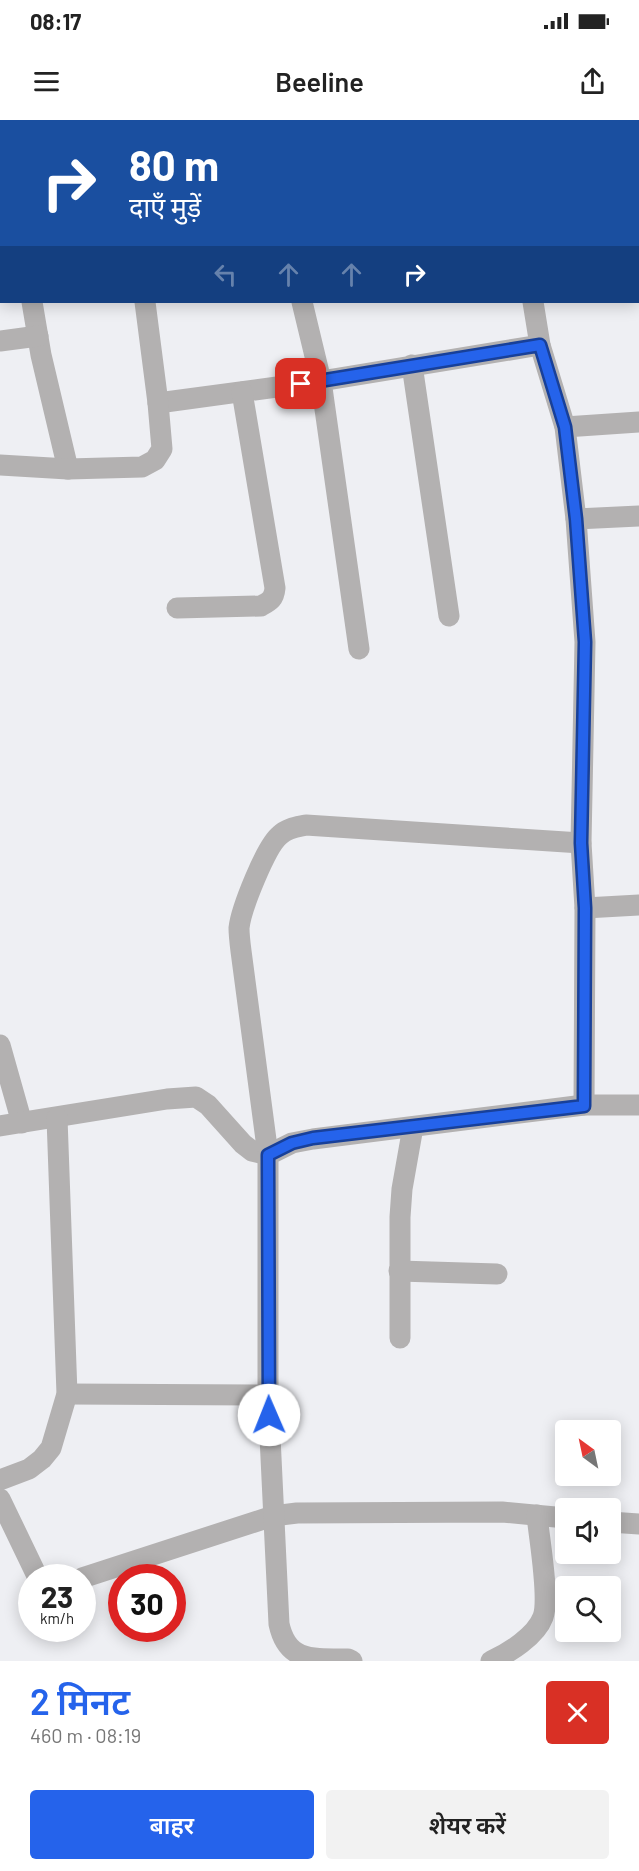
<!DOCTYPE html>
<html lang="hi">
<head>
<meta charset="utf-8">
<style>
  :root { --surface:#fff; --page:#f2f2f2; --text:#222; --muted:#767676; --accent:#2563eb }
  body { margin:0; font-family:Barlow,"Noto Sans Devanagari",sans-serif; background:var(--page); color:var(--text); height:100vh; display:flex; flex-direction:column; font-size:22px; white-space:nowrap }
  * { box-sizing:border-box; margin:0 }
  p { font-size:20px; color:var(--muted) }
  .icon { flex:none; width:33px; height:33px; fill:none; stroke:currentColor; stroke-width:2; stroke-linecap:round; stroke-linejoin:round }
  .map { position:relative; height:1541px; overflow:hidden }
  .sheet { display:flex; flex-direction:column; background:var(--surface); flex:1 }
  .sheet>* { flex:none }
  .top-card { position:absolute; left:0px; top:0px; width:639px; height:183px; box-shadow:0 3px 15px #0003; background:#1a4fa0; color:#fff; overflow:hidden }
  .needle { width:39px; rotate:327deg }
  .controls { position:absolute; left:555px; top:1300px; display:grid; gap:12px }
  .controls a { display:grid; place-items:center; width:66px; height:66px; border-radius:6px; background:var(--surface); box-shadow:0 3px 15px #0003; font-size:30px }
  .speed { position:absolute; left:18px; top:1444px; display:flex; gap:12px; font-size:30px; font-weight:700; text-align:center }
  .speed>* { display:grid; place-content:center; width:78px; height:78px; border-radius:50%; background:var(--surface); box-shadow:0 3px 15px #0003; line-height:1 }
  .speed small { font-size:15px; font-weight:400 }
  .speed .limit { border:9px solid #d22; background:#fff; color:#111 }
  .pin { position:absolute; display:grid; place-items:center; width:51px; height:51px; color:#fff; margin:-26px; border-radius:12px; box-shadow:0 3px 9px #0006 }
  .me { position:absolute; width:66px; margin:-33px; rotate:359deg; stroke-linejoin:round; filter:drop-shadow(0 0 4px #0008) }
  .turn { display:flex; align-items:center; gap:21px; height:126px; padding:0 30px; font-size:27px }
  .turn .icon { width:78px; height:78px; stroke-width:2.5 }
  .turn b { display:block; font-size:42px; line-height:51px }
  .lanes { display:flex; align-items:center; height:57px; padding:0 30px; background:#0003; justify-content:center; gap:30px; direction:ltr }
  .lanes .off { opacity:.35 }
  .round { display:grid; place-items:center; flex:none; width:63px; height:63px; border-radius:6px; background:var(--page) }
  .headline { display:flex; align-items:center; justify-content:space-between; height:102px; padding:0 30px }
  h1 { font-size:36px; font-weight:600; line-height:45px; color:var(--accent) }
  .button { display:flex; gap:12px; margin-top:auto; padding:12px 30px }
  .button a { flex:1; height:69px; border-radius:6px; background:var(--accent); color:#fff; font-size:24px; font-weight:600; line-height:69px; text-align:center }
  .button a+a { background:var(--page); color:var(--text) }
  .status { display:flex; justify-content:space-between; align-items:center; height:42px; padding:0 30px; background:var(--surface); direction:ltr }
  .status svg { height:16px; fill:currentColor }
  header { display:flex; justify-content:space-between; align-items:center; height:78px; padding:0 30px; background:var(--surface); font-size:27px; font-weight:600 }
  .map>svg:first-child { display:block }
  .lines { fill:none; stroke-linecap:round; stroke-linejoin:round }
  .minor { stroke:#b3b1b1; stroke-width:21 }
  .route-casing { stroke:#184099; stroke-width:15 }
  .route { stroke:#2563eb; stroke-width:10 }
</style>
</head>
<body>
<div class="status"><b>08:17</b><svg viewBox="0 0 49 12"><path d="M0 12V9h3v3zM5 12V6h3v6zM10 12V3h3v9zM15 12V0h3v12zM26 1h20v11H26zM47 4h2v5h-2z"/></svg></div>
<header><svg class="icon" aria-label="menu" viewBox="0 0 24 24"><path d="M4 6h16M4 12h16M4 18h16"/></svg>Beeline<svg class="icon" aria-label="share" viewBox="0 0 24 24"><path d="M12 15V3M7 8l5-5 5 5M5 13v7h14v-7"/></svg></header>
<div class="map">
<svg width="639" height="1541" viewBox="0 0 639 1541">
  <rect width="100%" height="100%" fill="#eeeff3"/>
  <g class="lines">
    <g class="minor">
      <path d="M1,0L2,6"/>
      <path d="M264,0L265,2"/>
      <path d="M508,0V2"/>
      <path d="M163,2L172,0"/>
      <path d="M0,25H2"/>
      <path d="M32,182L41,235L68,349"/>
      <path d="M302,182L321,261L359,529"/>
      <path d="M533,182L540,225L565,307L576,399L585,522L581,723L585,788L584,985"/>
      <path d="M0,221L38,216"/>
      <path d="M412,245L449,496"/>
      <path d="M158,283L321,261L540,225"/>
      <path d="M565,307L639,302"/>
      <path d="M0,345L68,349L142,347L155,340L162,329L158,283L145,182"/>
      <path d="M576,399L639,396"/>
      <path d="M177,488L261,486C270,481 274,479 275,468L242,272"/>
      <path d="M585,788L639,785"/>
      <path d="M0,925L22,1003"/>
      <path d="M0,1006L167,979L196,977L208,985L243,1024L252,1031L268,1035L241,831C240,823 239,815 239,808C241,789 266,726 280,715C287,708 297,707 306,705L581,723"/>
      <path d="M399,1151L497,1154"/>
      <path d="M400,1218V1097L402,1069L413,1007"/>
      <path d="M67,1274L268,1275"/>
      <path d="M0,1360L29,1349L42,1339L51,1328L67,1274L57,998"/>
      <path d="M0,1379L38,1458"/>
      <path d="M610,1402L639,1404"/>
      <path d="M82,1458L273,1396L297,1393L502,1392L566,1398"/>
      <path d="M352,1541L348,1539C310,1539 287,1541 279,1504L268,1275V1035L292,1023L313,1019L584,985H639"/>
      <path d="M491,1541C509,1533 536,1516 543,1497C550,1478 539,1418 537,1395"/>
    </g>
  </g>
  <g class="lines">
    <g class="route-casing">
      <path id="route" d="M269,1295L268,1035L292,1023L313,1018L584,986L585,788L581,723L585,522L576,399L565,307L540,225L301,264"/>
    </g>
    <use href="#route" class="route"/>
  </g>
</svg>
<div class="controls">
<a><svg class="needle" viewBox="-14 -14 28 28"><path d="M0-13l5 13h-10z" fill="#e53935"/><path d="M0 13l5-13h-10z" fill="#767676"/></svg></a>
<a><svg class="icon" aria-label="sound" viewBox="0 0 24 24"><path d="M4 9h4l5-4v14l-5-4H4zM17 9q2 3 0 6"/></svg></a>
<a><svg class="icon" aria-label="search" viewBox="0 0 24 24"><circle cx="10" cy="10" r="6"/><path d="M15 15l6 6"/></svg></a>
</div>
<div class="speed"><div>23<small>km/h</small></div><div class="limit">30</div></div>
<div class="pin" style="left:301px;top:264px;background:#d93025"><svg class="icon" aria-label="arrive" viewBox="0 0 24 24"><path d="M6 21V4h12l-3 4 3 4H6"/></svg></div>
<svg class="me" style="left:269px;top:1295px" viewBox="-20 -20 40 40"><circle r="19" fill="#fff"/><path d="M0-13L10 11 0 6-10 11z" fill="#2563eb"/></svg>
<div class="top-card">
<div class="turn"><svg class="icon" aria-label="right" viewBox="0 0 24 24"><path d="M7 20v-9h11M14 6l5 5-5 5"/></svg><div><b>80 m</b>दाएँ मुड़ें</div></div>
<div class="lanes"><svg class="icon off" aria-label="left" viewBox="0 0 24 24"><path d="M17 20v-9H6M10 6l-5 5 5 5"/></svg><svg class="icon off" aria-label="ahead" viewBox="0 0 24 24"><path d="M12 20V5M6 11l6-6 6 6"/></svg><svg class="icon off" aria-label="ahead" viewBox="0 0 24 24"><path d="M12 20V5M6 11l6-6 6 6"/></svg><svg class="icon" aria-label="right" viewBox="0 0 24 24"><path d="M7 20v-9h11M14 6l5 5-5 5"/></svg></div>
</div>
</div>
<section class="sheet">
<div class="headline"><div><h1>2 मिनट</h1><p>460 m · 08:19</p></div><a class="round" style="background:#d93025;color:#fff"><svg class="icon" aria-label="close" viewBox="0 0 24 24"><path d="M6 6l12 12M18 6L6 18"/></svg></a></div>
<div class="button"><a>बाहर</a><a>शेयर करें</a></div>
</section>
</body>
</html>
